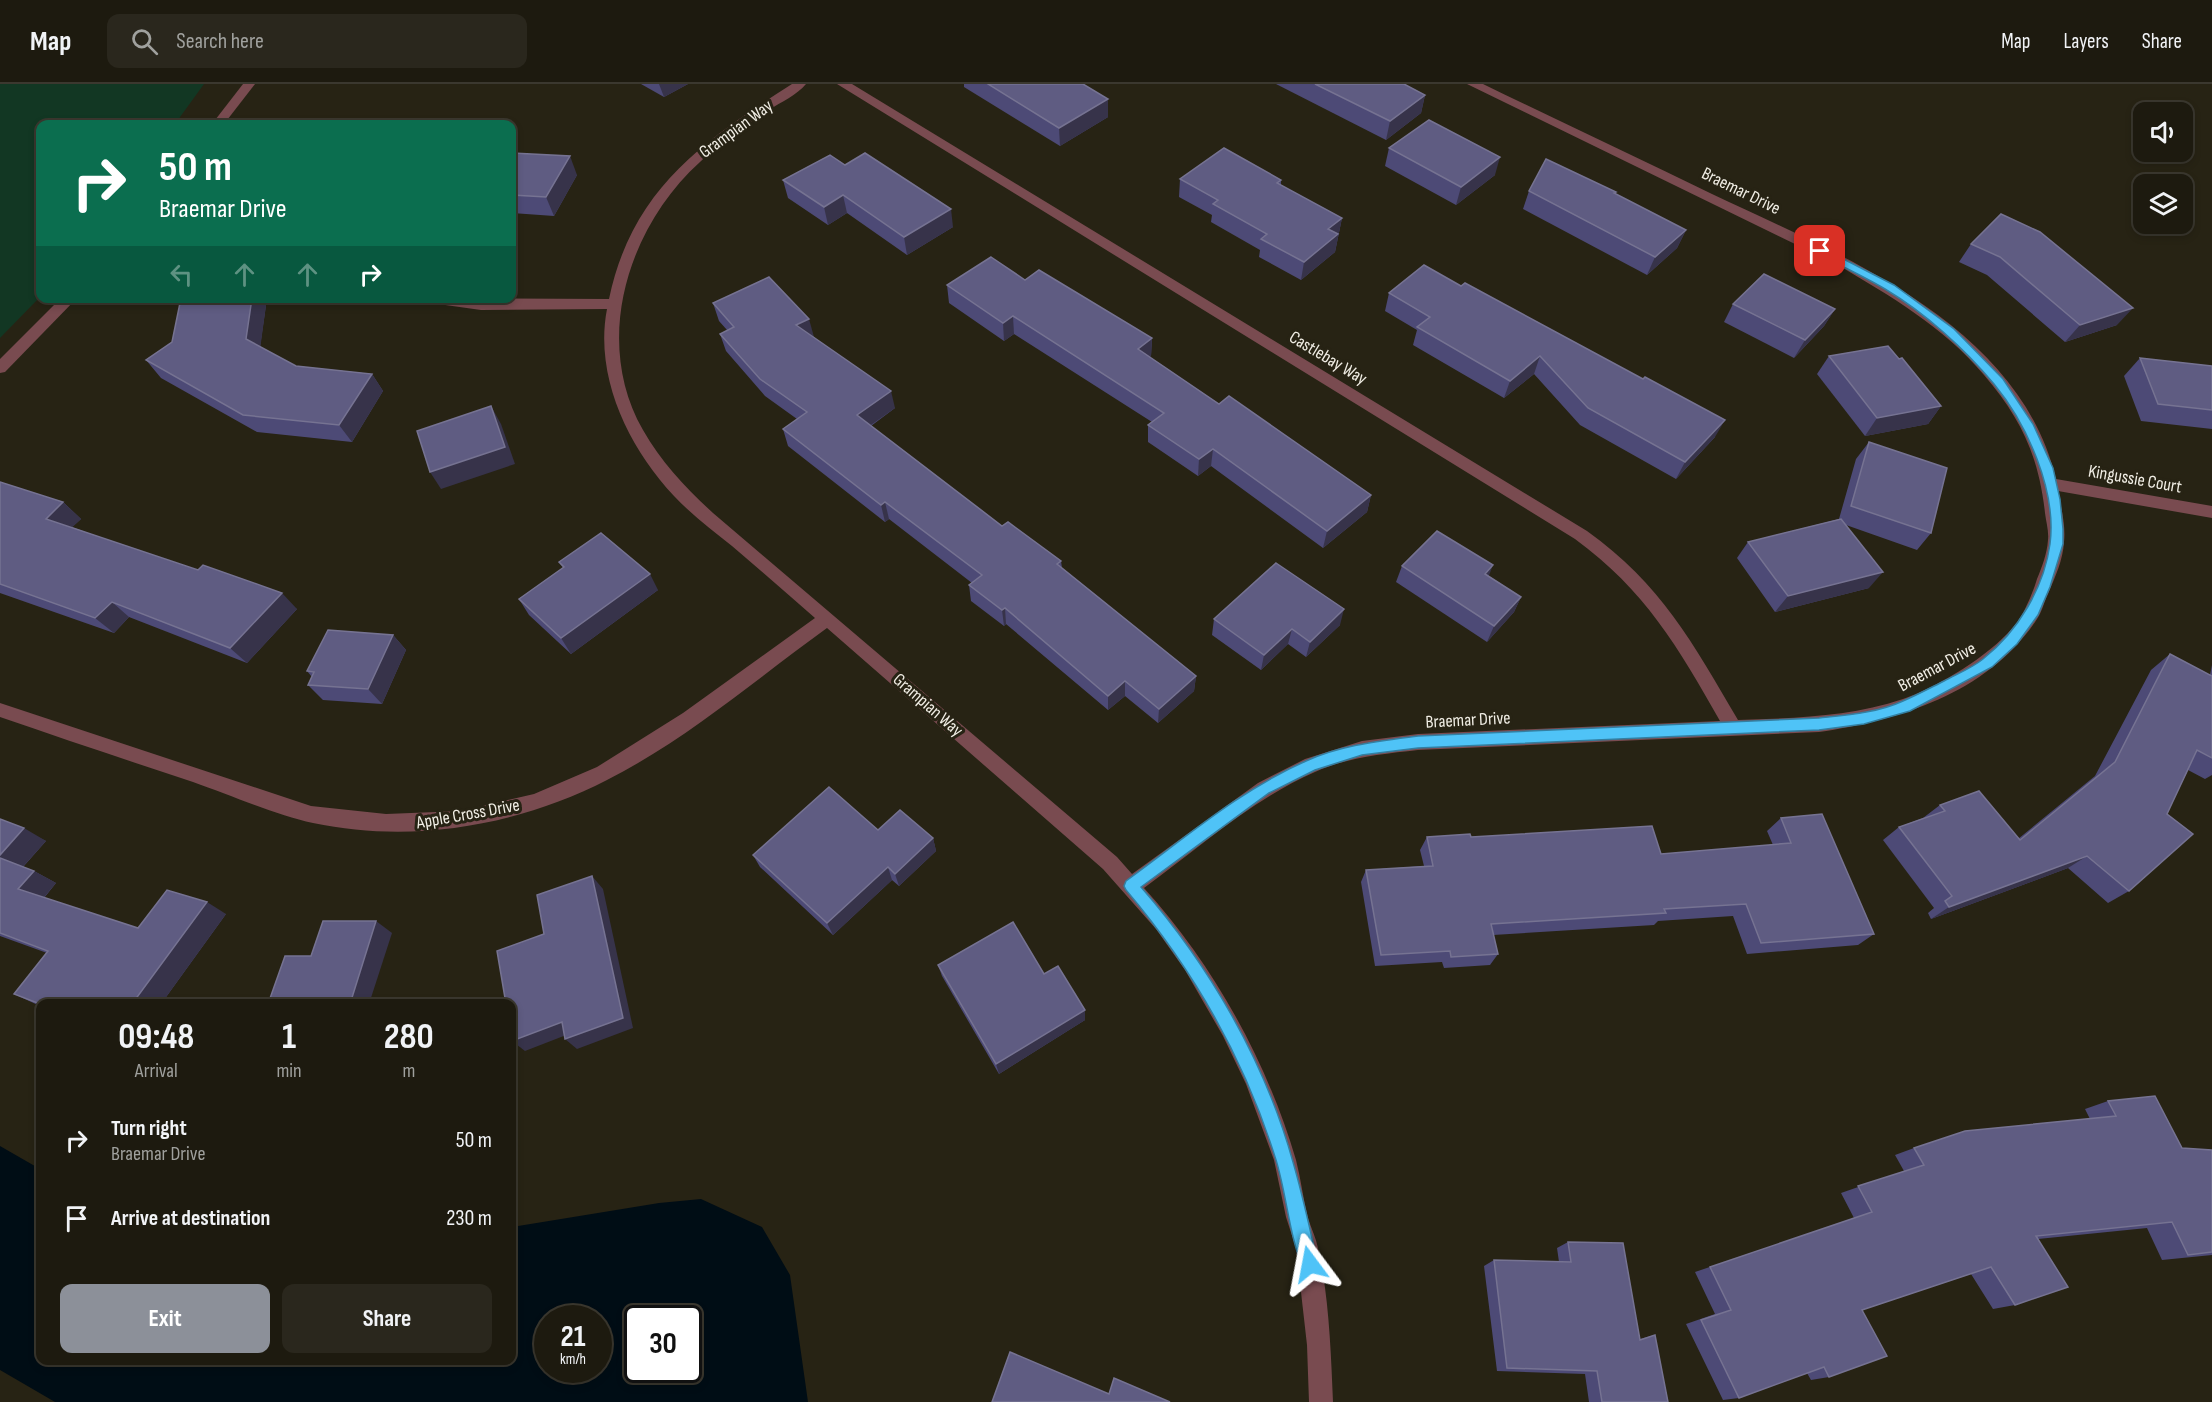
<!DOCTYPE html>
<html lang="en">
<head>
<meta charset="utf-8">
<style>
  :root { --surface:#1d1a0f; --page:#2a271d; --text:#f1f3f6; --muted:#a0a19e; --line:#3b382f; --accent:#8c9099 }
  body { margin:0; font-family:"Sofia Sans Condensed",sans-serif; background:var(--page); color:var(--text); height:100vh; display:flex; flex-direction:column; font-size:22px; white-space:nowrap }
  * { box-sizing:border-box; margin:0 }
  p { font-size:20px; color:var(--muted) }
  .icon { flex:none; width:33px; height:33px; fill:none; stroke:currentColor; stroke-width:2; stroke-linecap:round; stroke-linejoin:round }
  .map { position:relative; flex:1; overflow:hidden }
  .panel { position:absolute; left:36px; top:915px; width:480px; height:366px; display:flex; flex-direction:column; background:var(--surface); border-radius:12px; box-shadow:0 3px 9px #0003,0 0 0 2px var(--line) }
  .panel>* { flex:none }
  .banner { position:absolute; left:36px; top:36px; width:480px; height:183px; border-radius:12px; box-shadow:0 3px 9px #0003,0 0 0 2px var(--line); background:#0b6e4f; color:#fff; overflow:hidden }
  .buttons { position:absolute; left:2133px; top:18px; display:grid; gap:12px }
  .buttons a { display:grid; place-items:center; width:60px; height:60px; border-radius:12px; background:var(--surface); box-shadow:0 3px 9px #0003,0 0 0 2px var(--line); font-size:30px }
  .speed { position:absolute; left:534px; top:1221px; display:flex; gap:12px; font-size:30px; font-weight:700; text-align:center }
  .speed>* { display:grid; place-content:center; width:78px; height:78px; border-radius:50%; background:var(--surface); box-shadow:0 3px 9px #0003,0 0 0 2px var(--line); line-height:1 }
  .speed small { font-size:15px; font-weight:400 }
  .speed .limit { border:3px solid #111; border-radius:9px; background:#fff; color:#111 }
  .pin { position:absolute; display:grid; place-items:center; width:51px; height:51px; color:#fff; margin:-26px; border-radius:12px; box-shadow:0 3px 9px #0006 }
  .me { position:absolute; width:66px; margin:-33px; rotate:347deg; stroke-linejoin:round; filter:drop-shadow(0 0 4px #0008) }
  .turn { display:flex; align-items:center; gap:21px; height:126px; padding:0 24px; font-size:27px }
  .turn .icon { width:78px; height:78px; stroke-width:2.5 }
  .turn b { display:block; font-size:42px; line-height:51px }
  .lanes { display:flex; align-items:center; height:57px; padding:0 24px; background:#0003; justify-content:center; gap:30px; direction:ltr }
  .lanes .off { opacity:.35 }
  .eta { display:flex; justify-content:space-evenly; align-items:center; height:102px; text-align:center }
  .eta b { font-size:36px; font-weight:700; line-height:42px }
  .action { display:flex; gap:12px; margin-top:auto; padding:12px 24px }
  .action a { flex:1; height:69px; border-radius:12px; background:var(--accent); color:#fff; font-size:24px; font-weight:700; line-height:69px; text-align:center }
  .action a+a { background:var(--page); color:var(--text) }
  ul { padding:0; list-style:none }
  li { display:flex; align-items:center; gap:18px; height:78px; padding:0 24px }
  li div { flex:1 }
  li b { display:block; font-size:22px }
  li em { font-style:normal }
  header { display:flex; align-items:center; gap:36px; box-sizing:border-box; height:84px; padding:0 30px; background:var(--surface); border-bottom:2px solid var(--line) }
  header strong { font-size:28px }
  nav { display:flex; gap:33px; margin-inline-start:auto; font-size:21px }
  .search { width:420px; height:54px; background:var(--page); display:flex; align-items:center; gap:15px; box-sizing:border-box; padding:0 21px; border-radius:12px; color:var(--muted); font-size:22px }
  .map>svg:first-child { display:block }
  .green { fill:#123723 }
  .water { fill:#000d15; fill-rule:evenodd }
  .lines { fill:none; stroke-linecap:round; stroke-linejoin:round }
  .street { fill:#794b50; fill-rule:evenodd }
  .wall { fill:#4d4a76 }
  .shaded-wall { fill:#37334a }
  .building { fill:#5f5c82; stroke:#767392; stroke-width:1.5 }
  .route { fill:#4fc3f7; stroke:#337fa1; stroke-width:1.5 }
  .labels { text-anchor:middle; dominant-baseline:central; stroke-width:6; stroke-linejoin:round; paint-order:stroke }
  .street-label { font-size:18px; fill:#f1eee5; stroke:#272314 }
</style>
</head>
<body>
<header>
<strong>Map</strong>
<div class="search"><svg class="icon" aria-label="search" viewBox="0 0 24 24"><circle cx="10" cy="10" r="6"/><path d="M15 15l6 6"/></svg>Search here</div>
<nav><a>Map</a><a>Layers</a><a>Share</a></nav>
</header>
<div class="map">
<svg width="2212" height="1318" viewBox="0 0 2212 1318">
  <rect width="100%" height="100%" fill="#272314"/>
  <path class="green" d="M0,0H204L175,40H40V213L0,254Z"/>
  <path class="water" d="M0,1062L40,1085V1276H512V1143L659,1119L701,1115L762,1143L790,1191L808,1318H55L0,1286ZM548,1234H598V1286H548ZM638,1234H688V1286H638Z"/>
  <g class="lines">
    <g class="street">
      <path d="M243,0H255L224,40H212Z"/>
      <path d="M792,0H806C797,11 781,18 769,26C745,42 721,58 700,78C628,143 592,257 643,346C661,378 686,404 713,429L1117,773L1132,790L1258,699L1305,675L1362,657L1418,650L1720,637C1678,563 1645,506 1575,455L837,0H852L1587,447C1661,500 1693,559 1738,636C1794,634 1850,633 1903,615C1941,602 2008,562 2025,525C2030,515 2034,505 2037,495C2042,483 2047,470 2048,456C2049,447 2046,438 2045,429C2039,373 2021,334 1984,291C1944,243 1889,211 1836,180L1467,0H1483C1559,37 1636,73 1712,110C1841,171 2019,240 2056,395L2212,422V434L2058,407C2061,423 2066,442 2064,458C2063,476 2055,493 2048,510C2044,518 2042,528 2037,535C1989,608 1901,636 1819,648L1418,666C1383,670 1348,673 1315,688C1253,715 1199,764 1144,804C1213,880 1267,977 1296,1076C1301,1095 1303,1115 1308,1134C1311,1144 1316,1154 1318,1164C1329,1212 1331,1269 1333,1318H1309L1307,1261L1296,1164L1286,1133L1274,1076L1246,1000L1223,952L1185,886L1156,845L1103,785L827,544C755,596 686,656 607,696C517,742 413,760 313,739C276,731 230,711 193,698C129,677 64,655 0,633V619L311,722L386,730L461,727L534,710L597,683L683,629L815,534C788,510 760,486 732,462C712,446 692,431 674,412C628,363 594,292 607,225L481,226L431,219L424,214L609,215C632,105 703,57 792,0Z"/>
      <path d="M61,214H77L5,288L0,289V275Z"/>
    </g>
  </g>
  <g class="wall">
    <path d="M641,0H688L664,13Z"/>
    <path d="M964,0H1083L1108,15V33L1060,62L964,3Z"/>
    <path d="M1276,0H1404L1425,11L1421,29L1386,56Z"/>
    <path d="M1389,64L1495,91L1456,121L1385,82Z"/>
    <path d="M512,69L577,91L554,132L512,129Z"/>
    <path d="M845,81L953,143L907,171L847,129L828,141L788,114L783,96Z"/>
    <path d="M1180,95L1281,96V101L1342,134L1335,168L1301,196L1259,173L1260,166L1211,138L1212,131L1179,113Z"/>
    <path d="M1529,107L1615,110L1686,146L1677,164L1647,191L1523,125Z"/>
    <path d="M2001,130L2117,241L2065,258L1987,191L1959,178L1971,160Z"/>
    <path d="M1424,181L1715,353L1676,395L1580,341L1534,290L1504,314L1413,261L1417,246L1385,227L1389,209Z"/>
    <path d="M1025,196L1152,254L1151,272L1149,273L1219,320L1371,411L1367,428L1323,464L1211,382L1198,392L1148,358V341L1152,338L1014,250L1004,257L949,219L947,201Z"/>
    <path d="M267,214L260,263L296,282L372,290L383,307L352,358L257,348L161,294L146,276Z"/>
    <path d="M713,219L814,253L895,324L871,342L1002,442L1061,477L1062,484L1196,592L1194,607L1158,639L1125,612L1108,626L1006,540L1004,542L971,517L969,501L972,499L889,435L885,438L788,362L783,345L797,335L765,312L726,267L720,250L727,246L719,237Z"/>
    <path d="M1733,220L1835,225L1824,242L1794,274L1724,238Z"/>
    <path d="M1829,272L1899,275L1941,322L1928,340L1865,352L1817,290Z"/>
    <path d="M2140,274L2212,282V345L2141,337L2124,292Z"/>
    <path d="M1869,358L1931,449L1917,466L1846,441L1869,504L1775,528L1737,474L1748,458L1839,435L1856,375Z"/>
    <path d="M0,398L63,418L81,435L72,443L297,525L247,579L129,533L114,549L0,509Z"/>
    <path d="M559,478L658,506L571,570L529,531L519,515L563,484Z"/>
    <path d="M1402,482L1489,492L1521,513L1514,528L1487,558L1396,498Z"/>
    <path d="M1214,535L1340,541L1306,573L1288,560L1261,586L1212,551Z"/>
    <path d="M393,551L406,566L382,620L323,616L308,601L312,593L307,587Z"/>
    <path d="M2170,570L2210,591L2212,581V691L2205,695L2188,686L2129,807L2108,819L2068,784L1931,835L1928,829L1934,824L1883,756L1899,743L1923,734L1940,721L2018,755L2095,692L2151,586Z"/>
    <path d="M1781,734L1874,850L1858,861L1747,870L1733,832L1658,837L1654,841L1493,851L1498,870L1490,881L1444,884L1442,878L1375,882L1361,798L1366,786L1424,782L1420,766L1427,753H1471L1661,770L1773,761L1767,747Z"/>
    <path d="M0,735L46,757L23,783L34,787L56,799L44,814L138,844L226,830L161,920H40V922L14,910L47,869L0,852Z"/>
    <path d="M878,746L933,754L936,767L899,802L892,796L833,851L760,783L753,771Z"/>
    <path d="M938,881L1044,890L1085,936L999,990L942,892Z"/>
    <path d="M2108,1017L2182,1064L2212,1066V1171L2162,1176L2147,1144L2038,1155L2015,1221L1993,1225L1971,1190L1862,1226L1829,1293L1811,1296L1807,1289L1739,1314L1723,1316L1686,1240L1715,1230L1695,1188L1854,1134L1841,1109L1904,1087L1895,1071L1914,1064L2090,1035L2085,1025Z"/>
    <path d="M1568,1158L1640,1255L1655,1251L1668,1318H1589L1585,1290L1497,1287L1484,1182L1494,1176L1559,1178L1557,1164Z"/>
  </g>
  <g class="shaded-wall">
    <path d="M659,0H688L664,13Z"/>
    <path d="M1425,11L1421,29L1386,56L1390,37Z"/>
    <path d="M1108,15V33L1060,62L1059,44Z"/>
    <path d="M570,72L577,91L554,132L546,113Z"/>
    <path d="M1500,73L1495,91L1456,121L1461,103Z"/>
    <path d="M843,111L847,129L828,141L824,123Z"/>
    <path d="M951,125L953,143L907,171L904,153Z"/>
    <path d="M1342,134L1335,168L1301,196L1304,178L1328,145Z"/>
    <path d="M1686,146L1677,164L1647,191L1655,173Z"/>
    <path d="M252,214H267L259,273L246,255Z"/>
    <path d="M2133,224L2117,241L2065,258L2080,241Z"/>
    <path d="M1835,225L1824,242L1794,274L1805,256Z"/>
    <path d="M1013,232L1014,250L1004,257L1003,239Z"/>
    <path d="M809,235L814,253L796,241Z"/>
    <path d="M1152,254L1151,272L1137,283L1138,265Z"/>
    <path d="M1540,272L1534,290L1504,314L1510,297Z"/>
    <path d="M372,290L383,307L352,358L339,341Z"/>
    <path d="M891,307L895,324L861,348L857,331Z"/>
    <path d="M491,322L501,340L515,380L441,405L430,388Z"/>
    <path d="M1941,322L1928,340L1865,352L1877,334Z"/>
    <path d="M1725,336L1715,353L1676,395L1685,378Z"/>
    <path d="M1213,365L1211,382L1198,392L1199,375Z"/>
    <path d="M1371,411L1367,428L1323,464L1327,447Z"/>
    <path d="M63,418L81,435L64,451L46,435Z"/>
    <path d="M885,418L889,435L885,438L881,421Z"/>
    <path d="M1493,481L1487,497L1485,490Z"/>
    <path d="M1883,488L1869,504L1775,528L1788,512Z"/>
    <path d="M650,490L658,506L571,570L561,554Z"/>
    <path d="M282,509L297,525L247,579L230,564Z"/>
    <path d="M1521,513L1514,528L1487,558L1494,542Z"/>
    <path d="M112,518L129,533L114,549L95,534Z"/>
    <path d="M1005,524L1006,540L1004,542L1002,526Z"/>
    <path d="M1344,525L1340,541L1306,573L1310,558Z"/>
    <path d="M1292,545L1288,560L1261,586L1264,571Z"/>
    <path d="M393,551L406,566L382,620L368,605Z"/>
    <path d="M1196,592L1194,607L1158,639L1159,625Z"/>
    <path d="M1125,597V612L1108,626V612Z"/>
    <path d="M24,744L46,757L20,786L0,775V771Z"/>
    <path d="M933,754L936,767L899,802L895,790Z"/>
    <path d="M2087,772L2068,784L1931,835L1949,823Z"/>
    <path d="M888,783L892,796L833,851L827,839Z"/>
    <path d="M34,787L56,799L41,817L18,805Z"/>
    <path d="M592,792L603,805L633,944L577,965L565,955Z"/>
    <path d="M207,818L226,830L161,920H132Z"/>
    <path d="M376,837L392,849L369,920H350Z"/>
    <path d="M1085,926V936L999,990L996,980Z"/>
    <path d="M562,938L574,948L525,967L512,957Z"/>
  </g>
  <g class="building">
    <path d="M988,0H1083L1108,15L1059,44Z"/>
    <path d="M1315,0H1404L1425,11L1390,37Z"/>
    <path d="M1429,36L1500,73L1461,103L1389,64Z"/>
    <path d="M1224,64L1281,96L1277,99L1342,134L1328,145L1338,150L1304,178L1261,155L1267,150L1213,120L1218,116L1180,95Z"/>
    <path d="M512,69L570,72L546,113L512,111Z"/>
    <path d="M865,69L951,125L904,153L843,111L824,123L783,96L830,71L845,81Z"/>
    <path d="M1546,75L1616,108L1614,109L1686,146L1655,173L1529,107Z"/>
    <path d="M2001,130L2040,148L2133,224L2080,241L2000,173L1971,160Z"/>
    <path d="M991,173L1025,196L1039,186L1152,254L1138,265L1219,320L1229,312L1371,411L1327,447L1213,365L1199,375L1148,341L1164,329L1013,232L1003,239L947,201Z"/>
    <path d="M1424,181L1461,202L1465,199L1643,295L1645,293L1725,336L1685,378L1588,324L1540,272L1510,297L1417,243L1430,233L1389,209Z"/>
    <path d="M1764,190L1835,225L1805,256L1733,220Z"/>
    <path d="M769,193L809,235L796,241L891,307L857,331L1002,442L1008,438L1061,477L1057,480L1196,592L1159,625L1125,597L1108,612L1005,524L1002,526L969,501L982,491L885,418L881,421L783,345L807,328L760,295L720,250L734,243L713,219Z"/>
    <path d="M181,214H252L246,255L296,282L372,290L339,341L243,331L146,276L172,258Z"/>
    <path d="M1888,262L1899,275L1902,274L1941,322L1877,334L1829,272Z"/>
    <path d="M2140,274L2212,282V326L2158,320Z"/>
    <path d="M491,322L505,363L430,388L417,347Z"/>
    <path d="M1869,358L1947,384L1931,449L1851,422Z"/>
    <path d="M0,398L63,418L46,435L198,486L203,481L282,509L230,564L112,518L95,534L0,500Z"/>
    <path d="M1841,435L1883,488L1788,512L1748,458Z"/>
    <path d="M1437,447L1493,481L1485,490L1521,513L1494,542L1402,482Z"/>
    <path d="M601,449L650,490L561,554L519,515L564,483L559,478Z"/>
    <path d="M1276,479L1344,525L1310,558L1292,545L1264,571L1214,535Z"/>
    <path d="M328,546L393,551L368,605L308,601L314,588L307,587Z"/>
    <path d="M2170,570L2212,592V674L2197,666L2167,730L2193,750L2129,807L2087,772L1949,823L1945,817L1952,812L1899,743L1945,727L1940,721L1979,707L2020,756L2115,678Z"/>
    <path d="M829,703L878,746L900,726L933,754L895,790L888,783L827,839L753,771Z"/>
    <path d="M1822,730L1874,850L1761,859L1746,820L1664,825L1666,829L1491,840L1498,870L1451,873L1450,867L1381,871L1366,786L1433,782L1427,753L1470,750L1471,753L1652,742L1661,770L1791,759L1781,734Z"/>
    <path d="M0,735L24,744L0,771Z"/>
    <path d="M0,774L34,787L18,805L138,844L167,806L207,818L132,920H40L14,910L48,867L0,849Z"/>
    <path d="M592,792L623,934L565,955L562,938L512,957V920H506L497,867L544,850L537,811Z"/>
    <path d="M323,837H376L350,920H268L285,872H311Z"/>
    <path d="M1013,838L1044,890L1058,882L1085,926L996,980L938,881Z"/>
    <path d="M2155,1012L2182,1064L2212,1066V1168L2188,1171L2172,1138L2036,1152L2068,1203L2015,1221L1991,1183L1862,1226L1887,1272L1829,1293L1824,1283L1739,1314L1701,1236L1731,1226L1710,1183L1872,1128L1858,1102L1924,1081L1914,1064L1965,1047L2116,1032L2108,1017Z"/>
    <path d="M1568,1158L1623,1159L1640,1256L1655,1251L1668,1318H1602L1597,1287L1507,1284L1494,1176L1571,1178Z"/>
    <path d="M1010,1268L1109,1310L1114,1294L1170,1318H992Z"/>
  </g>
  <path class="route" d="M1820,163L1894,201L1954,245L2003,295L2033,340L2053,384L2060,415L2063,445V460L2050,503L2038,531L2017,560L1992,583L1910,627L1864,640L1819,646L1418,664L1362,671L1315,686L1269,709L1141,803C1209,881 1265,977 1293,1078C1303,1112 1310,1146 1318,1180L1316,1187L1310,1189L1304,1187C1289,1152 1287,1112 1276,1076C1245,976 1193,885 1126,806L1124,802L1126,797C1184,755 1240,706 1306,677C1341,661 1380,657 1418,652L1819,634C1847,631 1877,629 1903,617C1917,611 1930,604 1944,597C1957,590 1972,584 1983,575C2018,547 2044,504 2050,460C2057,407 2027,340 1994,300C1964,264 1925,229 1885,205C1863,192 1839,181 1816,169V164Z"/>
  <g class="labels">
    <g class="street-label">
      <text transform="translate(736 45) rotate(-36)">Grampian Way</text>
      <text transform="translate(1741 107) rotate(26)">Braemar Drive</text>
      <text transform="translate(1328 274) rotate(31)">Castlebay Way</text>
      <text transform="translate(2135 395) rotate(10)">Kingussie Court</text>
      <text transform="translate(1937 583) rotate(-28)">Braemar Drive</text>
      <text transform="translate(928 621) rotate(41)">Grampian Way</text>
      <text transform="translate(1468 636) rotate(-3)">Braemar Drive</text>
      <text transform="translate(468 730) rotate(-10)">Apple Cross Drive</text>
    </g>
  </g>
</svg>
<div class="buttons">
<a><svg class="icon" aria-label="sound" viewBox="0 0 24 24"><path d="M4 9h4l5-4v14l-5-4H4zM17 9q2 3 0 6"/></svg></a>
<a><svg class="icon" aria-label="layers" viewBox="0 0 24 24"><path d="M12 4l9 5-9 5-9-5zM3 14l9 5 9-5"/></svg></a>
</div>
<div class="speed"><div>21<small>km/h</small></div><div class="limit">30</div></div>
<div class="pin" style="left:1820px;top:167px;background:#d93025"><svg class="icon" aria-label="arrive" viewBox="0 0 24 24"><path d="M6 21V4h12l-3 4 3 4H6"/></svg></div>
<svg class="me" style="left:1310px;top:1180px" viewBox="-20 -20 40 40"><path d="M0-17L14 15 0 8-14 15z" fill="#4fc3f7" stroke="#fff" stroke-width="4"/></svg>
<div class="banner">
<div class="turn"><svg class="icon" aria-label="right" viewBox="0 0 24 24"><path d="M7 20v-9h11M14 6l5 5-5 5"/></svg><div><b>50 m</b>Braemar Drive</div></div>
<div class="lanes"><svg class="icon off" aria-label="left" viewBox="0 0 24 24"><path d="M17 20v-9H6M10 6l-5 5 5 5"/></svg><svg class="icon off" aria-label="ahead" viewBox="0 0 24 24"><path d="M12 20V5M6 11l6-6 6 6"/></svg><svg class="icon off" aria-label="ahead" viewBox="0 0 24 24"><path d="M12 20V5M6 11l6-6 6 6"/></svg><svg class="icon" aria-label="right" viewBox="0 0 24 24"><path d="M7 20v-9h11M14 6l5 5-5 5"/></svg></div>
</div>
<section class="panel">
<div class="eta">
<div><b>09:48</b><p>Arrival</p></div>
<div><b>1</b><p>min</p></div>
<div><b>280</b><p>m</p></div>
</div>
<ul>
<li><svg class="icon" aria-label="right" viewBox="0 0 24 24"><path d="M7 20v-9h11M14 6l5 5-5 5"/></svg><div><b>Turn right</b><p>Braemar Drive</p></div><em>50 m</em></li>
<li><svg class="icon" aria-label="arrive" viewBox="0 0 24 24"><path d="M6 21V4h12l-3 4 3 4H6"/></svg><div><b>Arrive at destination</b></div><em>230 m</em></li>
</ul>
<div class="action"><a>Exit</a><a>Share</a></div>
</section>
</div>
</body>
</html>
